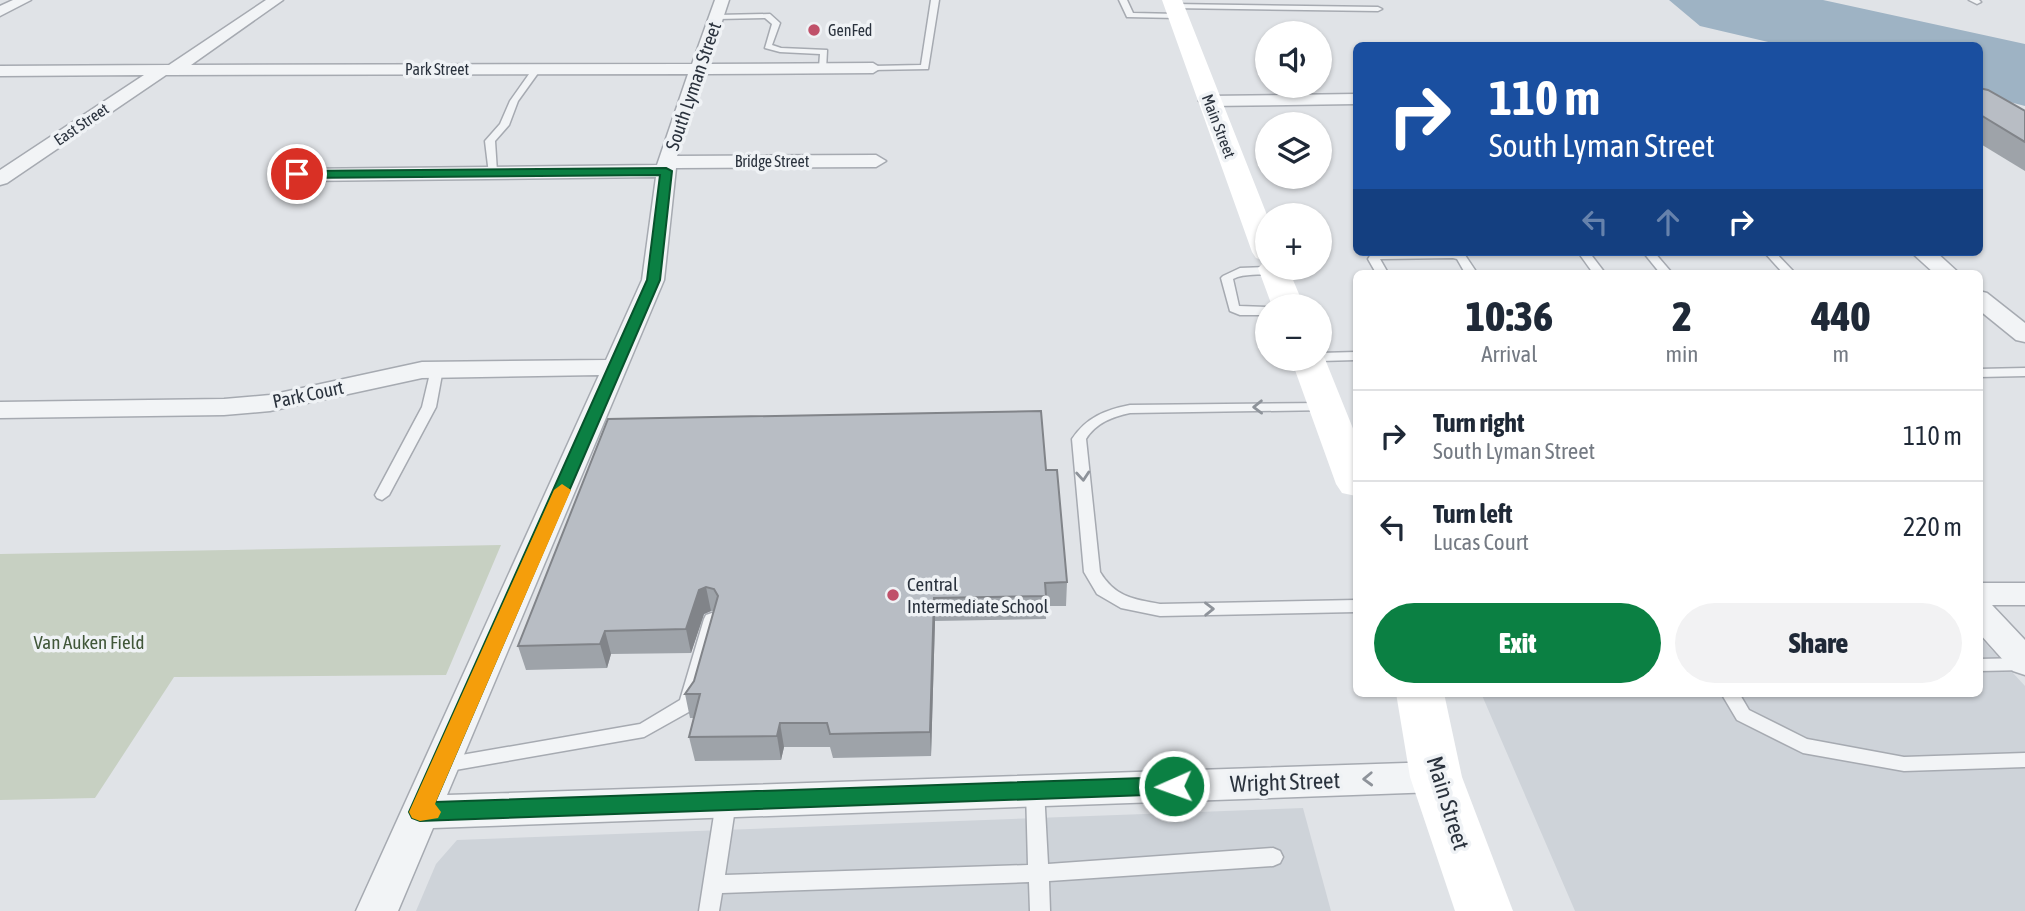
<!DOCTYPE html>
<html lang="en">
<head>
<meta charset="utf-8">
<style>
  :root { --surface:#fff; --page:#f2f2f3; --text:#1f2937; --muted:#747a83; --line:#e0e1e3; --accent:#0b8043 }
  body { margin:0; font-family:"Asap Condensed",sans-serif; background:var(--page); color:var(--text); height:100vh; display:flex; flex-direction:column; font-size:26px; white-space:nowrap }
  * { box-sizing:border-box; margin:0 }
  p { font-size:23px; color:var(--muted) }
  .icon { flex:none; width:38px; height:38px; fill:none; stroke:currentColor; stroke-width:2; stroke-linecap:round; stroke-linejoin:round }
  .map { position:relative; flex:1; overflow:hidden }
  .drawer { position:absolute; left:1353px; top:270px; width:630px; height:427px; display:flex; flex-direction:column; background:var(--surface); border-radius:10px; box-shadow:0 2px 5px #0004 }
  .drawer>* { flex:none }
  .top-card { position:absolute; left:1353px; top:42px; width:630px; height:214px; border-radius:10px; box-shadow:0 2px 5px #0004; background:#1a4fa0; color:#fff; overflow:hidden }
  .buttons { position:absolute; left:1255px; top:21px; display:grid; gap:14px }
  .buttons a { display:grid; place-items:center; width:77px; height:77px; border-radius:50%; background:var(--surface); box-shadow:0 2px 5px #0004; font-size:35px }
  .pin { position:absolute; display:grid; place-items:center; width:60px; height:60px; color:#fff; margin:-30px; border:4px solid #fff; border-radius:50%; box-shadow:0 2px 7px #0007 }
  .me { position:absolute; width:77px; margin:-38px; rotate:268deg; stroke-linejoin:round; filter:drop-shadow(0 0 5px #0008) }
  .turn { display:flex; align-items:center; gap:24px; height:147px; padding:0 21px; font-size:32px }
  .turn .icon { width:91px; height:91px; stroke-width:2.5 }
  .turn b { display:block; font-size:49px; line-height:60px }
  .lanes { display:flex; align-items:center; height:66px; padding:0 21px; background:#0003; justify-content:center; gap:35px; direction:ltr }
  .lanes .off { opacity:.35 }
  .eta { display:flex; justify-content:space-evenly; align-items:center; height:119px; text-align:center }
  .eta b { font-size:42px; font-weight:800; line-height:49px }
  .action { display:flex; gap:14px; margin-top:auto; padding:14px 21px }
  .action a { flex:1; height:80px; border-radius:42px; background:var(--accent); color:#fff; font-size:28px; font-weight:800; line-height:80px; text-align:center }
  .action a+a { background:var(--page); color:var(--text) }
  ul { padding:0; list-style:none }
  li { display:flex; align-items:center; gap:21px; height:91px; padding:0 21px; border-top:2px solid var(--line) }
  li div { flex:1 }
  li b { display:block; font-size:26px }
  li em { font-style:normal }
  .map>svg:first-child { display:block }
  .built { fill:#ced3d9 }
  .green { fill:#c7d0c2 }
  .water { fill:#9eb3c4 }
  .lines { fill:none; stroke-linecap:round; stroke-linejoin:round }
  .service-casing { stroke:#a6aab1; stroke-width:3 }
  .minor-casing { stroke:#a6aab1; stroke-width:3 }
  .service { fill:#f2f4f6; fill-rule:evenodd }
  .minor { fill:#f2f4f6; fill-rule:evenodd }
  .secondary { fill:#fff; fill-rule:evenodd }
  .wall { fill:#9ea3a9 }
  .shaded-wall { fill:#818489 }
  .building { fill:#b8bdc4; stroke:#818489; stroke-width:2 }
  .oneway { stroke:#8e939a }
  .route { fill:#0b8043; stroke:#07532c; stroke-width:2 }
  .slow { fill:#f59e0b }
  .poi-dot { fill:#c0516a; stroke:#eff2f5; stroke-width:2.5 }
  .labels { text-anchor:middle; dominant-baseline:central; stroke-width:7; stroke-linejoin:round; paint-order:stroke }
  .far-poi-label { font-size:16px; fill:#2a323d; stroke:#eff2f5; text-anchor:start }
  .far-street-label { font-size:16px; fill:#2a323d; stroke:#eff2f5 }
  .street-label { font-size:19px; fill:#2a323d; stroke:#eff2f5 }
  .poi-label { font-size:19px; fill:#2a323d; stroke:#eff2f5; text-anchor:start }
  .park-label { font-size:19px; fill:#415739; stroke:#eff2f5 }
  .near-street-label { font-size:23px; fill:#2a323d; stroke:#eff2f5 }
</style>
</head>
<body>
<div class="map">
<svg width="2025" height="911" viewBox="0 0 2025 911">
  <rect width="100%" height="100%" fill="#e0e3e7"/>
  <g class="built">
    <path d="M1979,636L2025,686V911H1575L1481,693H1979Z"/>
    <path d="M1303,808L1331,911H416L436,864L457,840Z"/>
  </g>
  <path class="green" d="M501,545L446,675L174,677L95,798L0,800V554Z"/>
  <path class="water" d="M1669,0H1823L2025,44V106L1979,94V46L1781,45L1700,26Z"/>
  <g class="lines">
    <g class="service-casing">
      <g id="service">
        <path d="M931,0H939L928,69L870,70V66H873L921,65Z"/>
        <path d="M1119,0H1127L1133,13L1178,14L1182,16L1178,18L1127,17Z"/>
        <path d="M1969,0H1979L1981,2L1977,4Z"/>
        <path d="M1174,4L1378,7L1382,9L1378,11L1171,8V4Z"/>
        <path d="M770,14L780,23L772,45L781,48L827,50L826,70L819,68L820,54L780,52L765,48L772,24L765,18L717,19L713,17L717,15Z"/>
        <path d="M534,67L541,69L518,101L509,125L495,141L497,172L489,174L485,141L500,124L510,101Z"/>
        <path d="M1455,252L1465,255L1477,273H1465L1457,259L1453,258L1380,259L1388,273H1376L1368,259L1371,254L1375,253Z"/>
        <path d="M1578,252H1589L1605,273H1593Z"/>
        <path d="M1643,252H1654L1672,273H1660Z"/>
        <path d="M1764,252H1775L1795,273H1783Z"/>
        <path d="M1267,267L1278,268L1280,270C1267,278 1248,271 1233,279L1239,306L1267,307V315H1240L1230,311L1221,278L1223,276L1240,268Z"/>
        <path d="M1356,352V360L1320,361L1315,359H1320V353Z"/>
        <path d="M437,365L443,369L436,407L389,495L382,500L377,498L375,495L422,407L431,369Z"/>
        <path d="M2025,368V376L1979,377V369Z"/>
        <path d="M1325,403L1332,407L1330,410L1130,413C1112,417 1096,423 1086,439L1100,572C1115,597 1133,599 1160,604L1356,600V612L1160,616L1121,608L1097,594L1084,572L1072,439C1087,417 1105,410 1130,405Z"/>
        <path d="M712,613L718,615L720,619L697,704L694,709L644,737L444,772L437,770L435,765L437,760L444,758L640,724L680,700L704,619L706,615Z"/>
        <path d="M2025,658V670L1979,671V659Z"/>
        <path d="M1721,693H1739L1749,710L1807,739L1904,757L2025,753V767L1904,771L1803,753L1737,720Z"/>
        <path d="M1035,782L1042,785L1044,790L1048,864L1273,848L1280,851L1283,857L1280,863L1273,866L1049,881L1050,911H1030L1029,882L722,893L719,911H699L716,802L719,796L726,794L733,796L736,802L725,875L1028,865L1026,790L1028,785Z"/>
      </g>
    </g>
    <g class="minor-casing">
      <g id="minor">
        <path d="M13,0H31L0,16V6Z"/>
        <path d="M266,0H283L191,65L692,64L715,0H729L708,64L873,63L881,68L873,73L705,74L677,156L876,155L886,161L876,167L676,168L664,280L447,795L1436,762L1449,766L1455,777L1449,788L1436,792L433,828L398,911H356L599,375L422,378L270,411L224,415L0,418V402L224,399L270,395L422,362L606,360L642,280L656,177L297,181L287,175L297,169L657,165L688,74L166,75L7,183L0,185V170L144,75L0,76V66L169,65Z"/>
        <path d="M1356,94V104L1208,106L1199,101L1208,96Z"/>
        <path d="M1911,252H1936L1959,273H1934Z"/>
        <path d="M1979,291L1987,293L2025,323V342L2016,340L1979,310Z"/>
        <path d="M1979,583H2025V605H1992L2025,640V675L2013,671L1979,633Z"/>
      </g>
    </g>
    <use href="#service" class="service"/>
    <use href="#minor" class="minor"/>
    <g class="secondary">
      <path d="M1162,0H1182L1267,215V268H1288L1304,306H1272L1258,268L1265,261L1256,258L1252,252Z"/>
      <path d="M1320,351L1325,359L1356,436V496L1342,493L1336,484L1291,359H1320Z"/>
      <path d="M1396,693H1444L1462,777L1513,911H1455L1410,777Z"/>
    </g>
  </g>
  <g class="wall">
    <path d="M1979,88L2025,111V171L1979,143Z"/>
    <path d="M1046,470L1067,582L1066,606H1046V619L935,621L931,756L833,758L830,747H784L781,760L695,761L689,737L694,718H690L685,694L694,681L714,611H711L704,614L691,653L611,654L607,668L526,670L518,646Z"/>
  </g>
  <g class="shaded-wall">
    <path d="M706,587L711,611L704,614L691,653L686,629L699,590Z"/>
    <path d="M934,598L935,621L931,756L930,732Z"/>
    <path d="M605,631L611,654L607,668L600,644Z"/>
    <path d="M780,723L784,747L781,760L777,736Z"/>
  </g>
  <g class="building">
    <path d="M1979,88L1988,90L2025,111V142L1979,114Z"/>
    <path d="M1041,411L1046,470H1057L1067,582L1045,583L1046,596L934,598L930,732L830,734L827,723H780L777,736L689,737L700,694H685L694,681L718,596L714,589L706,587L699,590L686,629L605,631L600,644L518,646L608,419Z"/>
  </g>
  <defs><path id="oneway-chevron" d="M-2-3.5L2.5 0L-2 3.5" fill="none" stroke-width="1.6" stroke-linecap="round" stroke-linejoin="round" transform="scale(1.75)"/></defs>
  <g class="oneway">
    <use href="#oneway-chevron" transform="translate(1258 407) rotate(179)"/>
    <use href="#oneway-chevron" transform="translate(1083 476) rotate(85)"/>
    <use href="#oneway-chevron" transform="translate(1209 609) rotate(-1)"/>
    <use href="#oneway-chevron" transform="translate(1368 779) rotate(178)"/>
  </g>
  <path class="route" d="M666,168L672,171L660,280L435,802L1174,777L1181,779L1184,786L1181,792L1174,794L420,821L412,818L409,812L647,280L660,175L297,178L292,174L297,171Z"/>
  <path class="slow" d="M562,484L571,490L435,804L441,812L438,818L420,821L412,818L409,812L554,490Z"/>
  <g class="poi-dot">
    <circle cx="814" cy="30" r="7"/>
    <circle cx="893" cy="595" r="7"/>
  </g>
  <g class="labels">
    <g class="far-poi-label">
      <text x="828" y="30">GenFed</text>
    </g>
    <g class="far-street-label">
      <text x="437" y="69">Park Street</text>
      <text transform="translate(81 124) rotate(-34)">East Street</text>
      <text transform="translate(1219 126) rotate(69)">Main Street</text>
      <text x="772" y="161">Bridge Street</text>
    </g>
    <g class="street-label">
      <text transform="translate(693 86) rotate(-71)">South Lyman Street</text>
      <text transform="translate(308 394) rotate(-12)">Park Court</text>
    </g>
    <g class="poi-label">
      <text x="907" y="584">Central<tspan x="907" dy="22">Intermediate School</tspan></text>
    </g>
    <g class="park-label">
      <text x="89" y="642">Van Auken Field</text>
    </g>
    <g class="near-street-label">
      <text transform="translate(1285 782) rotate(-2)">Wright Street</text>
      <text transform="translate(1448 803) rotate(73)">Main Street</text>
    </g>
  </g>
</svg>
<div class="buttons">
<a><svg class="icon" aria-label="sound" viewBox="0 0 24 24"><path d="M4 9h4l5-4v14l-5-4H4zM17 9q2 3 0 6"/></svg></a>
<a><svg class="icon" aria-label="layers" viewBox="0 0 24 24"><path d="M12 4l9 5-9 5-9-5zM3 14l9 5 9-5"/></svg></a>
<a>+</a>
<a>−</a>
</div>
<div class="pin" style="left:297px;top:174px;background:#d93025"><svg class="icon" aria-label="arrive" viewBox="0 0 24 24"><path d="M6 21V4h12l-3 4 3 4H6"/></svg></div>
<svg class="me" style="left:1174px;top:786px" viewBox="-20 -20 40 40"><circle r="17" fill="#0b8043" stroke="#fff" stroke-width="3"/><path d="M0-11L8 9 0 5-8 9z" fill="#fff"/></svg>
<div class="top-card">
<div class="turn"><svg class="icon" aria-label="right" viewBox="0 0 24 24"><path d="M7 20v-9h11M14 6l5 5-5 5"/></svg><div><b>110 m</b>South Lyman Street</div></div>
<div class="lanes"><svg class="icon off" aria-label="left" viewBox="0 0 24 24"><path d="M17 20v-9H6M10 6l-5 5 5 5"/></svg><svg class="icon off" aria-label="ahead" viewBox="0 0 24 24"><path d="M12 20V5M6 11l6-6 6 6"/></svg><svg class="icon" aria-label="right" viewBox="0 0 24 24"><path d="M7 20v-9h11M14 6l5 5-5 5"/></svg></div>
</div>
<section class="drawer">
<div class="eta">
<div><b>10:36</b><p>Arrival</p></div>
<div><b>2</b><p>min</p></div>
<div><b>440</b><p>m</p></div>
</div>
<ul>
<li><svg class="icon" aria-label="right" viewBox="0 0 24 24"><path d="M7 20v-9h11M14 6l5 5-5 5"/></svg><div><b>Turn right</b><p>South Lyman Street</p></div><em>110 m</em></li>
<li><svg class="icon" aria-label="left" viewBox="0 0 24 24"><path d="M17 20v-9H6M10 6l-5 5 5 5"/></svg><div><b>Turn left</b><p>Lucas Court</p></div><em>220 m</em></li>
</ul>
<div class="action"><a>Exit</a><a>Share</a></div>
</section>
</div>
</body>
</html>
